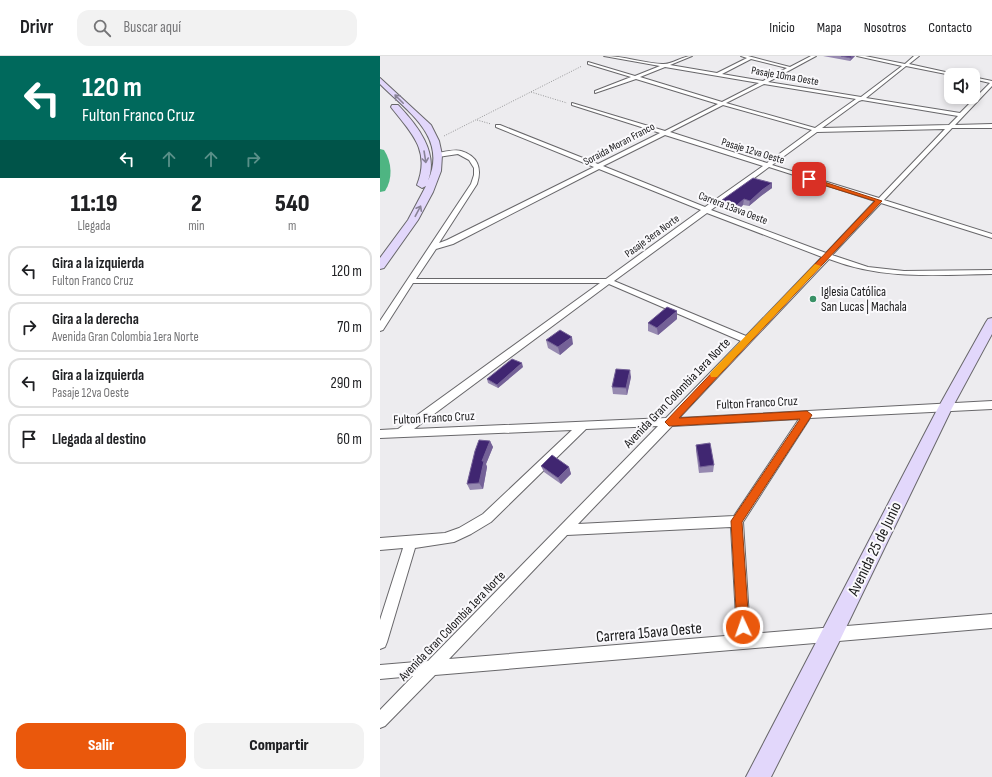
<!DOCTYPE html>
<html lang="es">
<head>
<meta charset="utf-8">
<style>
  :root { --surface:#fff; --page:#f2f2f2; --text:#202124; --muted:#757577; --line:#e0e0e0; --accent:#ea580c }
  body { margin:0; font-family:"Sofia Sans Condensed",sans-serif; background:var(--page); color:var(--text); height:100vh; display:flex; flex-direction:column; font-size:15px; white-space:nowrap }
  * { box-sizing:border-box; margin:0 }
  p { font-size:13px; color:var(--muted) }
  .icon { flex:none; width:22px; height:22px; fill:none; stroke:currentColor; stroke-width:2; stroke-linecap:round; stroke-linejoin:round }
  .map { position:relative; flex:1; overflow:hidden }
  .panel { display:flex; flex-direction:column; background:var(--surface); width:380px }
  .panel>* { flex:none }
  .guide { background:#00695c; color:#fff; overflow:hidden }
  .buttons { position:absolute; left:564px; top:12px; display:grid; gap:8px }
  .buttons a { display:grid; place-items:center; width:36px; height:36px; border-radius:8px; background:var(--surface); box-shadow:0 2px 6px #0003; font-size:20px }
  .pin { position:absolute; display:grid; place-items:center; width:34px; height:34px; color:#fff; margin:-17px; border-radius:8px; box-shadow:0 2px 6px #0006 }
  .me { position:absolute; width:44px; margin:-22px; rotate:357deg; stroke-linejoin:round; filter:drop-shadow(0 0 3px #0008) }
  .turn { display:flex; align-items:center; gap:14px; height:84px; padding:0 16px; font-size:18px }
  .turn .icon { width:52px; height:52px; stroke-width:2.5 }
  .turn b { display:block; font-size:28px; line-height:34px }
  .lanes { display:flex; align-items:center; height:38px; padding:0 16px; background:#0003; justify-content:center; gap:20px; direction:ltr }
  .lanes .off { opacity:.35 }
  .eta { display:flex; justify-content:space-evenly; align-items:center; height:68px; text-align:center }
  .eta b { font-size:24px; font-weight:800; line-height:28px }
  .action { display:flex; gap:8px; margin-top:auto; padding:8px 16px }
  .action a { flex:1; height:46px; border-radius:12px; background:var(--accent); color:#fff; font-size:16px; font-weight:800; line-height:46px; text-align:center }
  .action a+a { background:var(--page); color:var(--text) }
  ul { padding:0; list-style:none }
  li { display:flex; align-items:center; gap:12px; height:50px; margin:0 8px 6px; padding:0 8px; border:2px solid var(--line); border-radius:12px }
  li div { flex:1 }
  li b { display:block; font-size:15px }
  li em { font-style:normal }
  header { display:flex; align-items:center; gap:24px; box-sizing:border-box; height:56px; padding:0 20px; background:var(--surface); border-bottom:1px solid var(--line) }
  header strong { font-size:19px }
  nav { display:flex; gap:22px; margin-inline-start:auto; font-size:14px }
  .search { width:280px; height:36px; background:var(--page); display:flex; align-items:center; gap:10px; box-sizing:border-box; padding:0 14px; border-radius:12px; color:var(--muted); font-size:15px }
  main { display:flex; flex:1; min-height:0 }
  .map>svg:first-child { display:block }
  .lines { fill:none; stroke-linecap:round; stroke-linejoin:round }
  .river { fill:#4eb582; fill-rule:evenodd }
  .street-casing { stroke:#68676a; stroke-width:2 }
  .secondary-casing { stroke:#68676a; stroke-width:2 }
  .path { stroke:#979799; stroke-width:1; stroke-dasharray:1 1.5; stroke-linecap:butt }
  .street { fill:#fff; fill-rule:evenodd }
  .secondary { fill:#e2d7fb; fill-rule:evenodd }
  .wall { fill:#9689b0 }
  .shaded-wall { fill:#746197 }
  .building { fill:#402671; stroke:#746197 }
  .oneway { stroke:#888296 }
  .route { fill:#ea580c; stroke:#983908 }
  .slow { fill:#f59e0b }
  .poi-dot { fill:#399166; stroke:#faf9fc; stroke-width:1.5 }
  .labels { text-anchor:middle; dominant-baseline:central; stroke-width:4; stroke-linejoin:round; paint-order:stroke }
  .far-street-label { font-size:11px; fill:#19191a; stroke:#faf9fc }
  .poi-label { font-size:13px; fill:#19191a; stroke:#faf9fc; text-anchor:start }
  .street-label { font-size:13px; fill:#19191a; stroke:#faf9fc }
  .near-street-label { font-size:16px; fill:#19191a; stroke:#faf9fc }
</style>
</head>
<body>
<header>
<strong>Drivr</strong>
<div class="search"><svg class="icon" aria-label="search" viewBox="0 0 24 24"><circle cx="10" cy="10" r="6"/><path d="M15 15l6 6"/></svg>Buscar aquí</div>
<nav><a>Inicio</a><a>Mapa</a><a>Nosotros</a><a>Contacto</a></nav>
</header>
<main>
<section class="panel">
<div class="guide">
<div class="turn"><svg class="icon" aria-label="left" viewBox="0 0 24 24"><path d="M17 20v-9H6M10 6l-5 5 5 5"/></svg><div><b>120 m</b>Fulton Franco Cruz</div></div>
<div class="lanes"><svg class="icon" aria-label="left" viewBox="0 0 24 24"><path d="M17 20v-9H6M10 6l-5 5 5 5"/></svg><svg class="icon off" aria-label="ahead" viewBox="0 0 24 24"><path d="M12 20V5M6 11l6-6 6 6"/></svg><svg class="icon off" aria-label="ahead" viewBox="0 0 24 24"><path d="M12 20V5M6 11l6-6 6 6"/></svg><svg class="icon off" aria-label="right" viewBox="0 0 24 24"><path d="M7 20v-9h11M14 6l5 5-5 5"/></svg></div>
</div>
<div class="eta">
<div><b>11:19</b><p>Llegada</p></div>
<div><b>2</b><p>min</p></div>
<div><b>540</b><p>m</p></div>
</div>
<ul>
<li><svg class="icon" aria-label="left" viewBox="0 0 24 24"><path d="M17 20v-9H6M10 6l-5 5 5 5"/></svg><div><b>Gira a la izquierda</b><p>Fulton Franco Cruz</p></div><em>120 m</em></li>
<li><svg class="icon" aria-label="right" viewBox="0 0 24 24"><path d="M7 20v-9h11M14 6l5 5-5 5"/></svg><div><b>Gira a la derecha</b><p>Avenida Gran Colombia 1era Norte</p></div><em>70 m</em></li>
<li><svg class="icon" aria-label="left" viewBox="0 0 24 24"><path d="M17 20v-9H6M10 6l-5 5 5 5"/></svg><div><b>Gira a la izquierda</b><p>Pasaje 12va Oeste</p></div><em>290 m</em></li>
<li><svg class="icon" aria-label="arrive" viewBox="0 0 24 24"><path d="M6 21V4h12l-3 4 3 4H6"/></svg><div><b>Llegada al destino</b></div><em>60 m</em></li>
</ul>
<div class="action"><a>Salir</a><a>Compartir</a></div>
</section>
<div class="map">
<svg width="612" height="721" viewBox="0 0 612 721">
  <rect width="100%" height="100%" fill="#edecef"/>
  <g class="lines">
    <path class="river" d="M0,93L4,94C12,106 13,123 5,135L0,136Z"/>
    <g class="street-casing">
      <path id="street" d="M224,0C244,0 263,7 282,8C292,9 302,0 312,0L290,9L337,17L367,2L361,0H368L410,11L431,0H436L388,26L481,41L522,10L477,0H485L525,8L534,0H539L529,8L579,19H571L526,10L486,42L580,57L610,27L593,23V21L612,25V30L575,69L612,68V72H572L504,144L612,178V182L501,147L452,199L488,211L524,215L612,214V218C555,219 503,224 449,203L299,362L612,345V353L430,362L363,466L370,578L612,558V572L55,619L5,670L0,672V654L33,620L0,623V609L48,605L278,370L206,373L111,466L91,478L74,486L35,492L7,586L5,591L0,593V564L23,492L0,494V482L65,477L79,472L103,458L192,374L0,382V374L18,373L220,227H33L3,274L0,275V265L91,128L94,119V112L89,104L78,98L58,101L55,99L58,97C64,96 75,93 81,95C98,100 102,112 97,128L59,187L67,184L214,111L116,71V69H120L218,108L280,77L192,49V47L285,75L338,48L256,23L215,37V35L251,21L208,8V6L255,20L280,10ZM371,3L407,12L383,25L342,18ZM285,11L379,27L342,46L260,21ZM384,28L476,43L435,72L346,47ZM482,44L578,60L569,69L442,72L479,45ZM343,49L432,74L387,107L290,76ZM565,73L499,142L392,109L437,76ZM285,79L383,110L325,151L223,110ZM389,111L495,145L446,197L331,154ZM219,113L321,154L226,223H36L56,193L73,188ZM327,157L442,201L366,280L234,225ZM229,228L361,285L286,362L34,373ZM419,363L354,460L198,468L292,370ZM351,471L357,579L69,603L187,479Z"/>
    </g>
    <g class="secondary-casing">
      <g id="secondary">
        <path d="M0,22L51,69L59,85L62,99L61,115L53,136L38,164L4,212L0,213V202L28,164L46,130L42,132L37,129C51,94 31,77 11,51L12,49H18C37,69 59,96 48,125C68,81 28,56 0,28Z"/>
        <path d="M612,262V278L572,352L459,586L391,721H366L558,352L606,266L608,263Z"/>
      </g>
    </g>
    <g class="path">
      <path d="M151,36L187,47"/>
      <path d="M97,64L111,68"/>
      <path d="M64,80L202,10"/>
    </g>
    <use href="#street" class="street"/>
    <use href="#secondary" class="secondary"/>
  </g>
  <g class="wall">
    <path d="M443,0H475L470,5Z"/>
    <path d="M392,127V132L381,140L369,150L363,149L357,155L341,150L342,144Z"/>
    <path d="M297,263L278,279L268,275V267Z"/>
    <path d="M166,284L193,288L180,299L168,292Z"/>
    <path d="M143,311L118,332L108,327L107,323Z"/>
    <path d="M251,321L247,339L233,338L232,331Z"/>
    <path d="M110,385L113,391L106,408L107,411L103,433L90,434L87,428Z"/>
    <path d="M316,389L334,409L333,416L319,417L316,395Z"/>
    <path d="M161,410L189,411L191,418L181,428L164,416Z"/>
  </g>
  <g class="shaded-wall">
    <path d="M472,0H475L470,5L471,2Z"/>
    <path d="M392,127V132L381,140L369,150L370,145L382,134Z"/>
    <path d="M364,143L363,149L357,155V149Z"/>
    <path d="M297,255V263L278,279L277,272Z"/>
    <path d="M192,281L193,288L180,299L178,291Z"/>
    <path d="M142,307L143,311L118,332L117,329Z"/>
    <path d="M250,314L251,321L247,339L246,332Z"/>
    <path d="M110,385L113,391L106,408L107,411L103,433L99,427L102,405Z"/>
    <path d="M189,411L191,418L181,428L178,422Z"/>
  </g>
  <g class="building">
    <path d="M461,0H472L471,2Z"/>
    <path d="M373,122L392,127L382,134L370,145L364,143L357,149L342,144Z"/>
    <path d="M287,251L297,255L277,272L268,267Z"/>
    <path d="M180,274L192,281L178,291L166,284Z"/>
    <path d="M132,303L142,307L117,329L107,323Z"/>
    <path d="M236,313L250,314L246,332L232,331Z"/>
    <path d="M99,384L110,385L102,405H104L99,427L87,428L95,395Z"/>
    <path d="M330,387L334,409L320,411L316,389Z"/>
    <path d="M172,399L189,411L178,422L161,410Z"/>
  </g>
  <defs><path id="oneway-shaft" d="M-6 0H5M1.5-3L5.5 0L1.5 3" fill="none" stroke-width="1.6" stroke-linecap="round" stroke-linejoin="round"/></defs>
  <g class="oneway">
    <use href="#oneway-shaft" transform="translate(19 43) rotate(-135)"/>
    <use href="#oneway-shaft" transform="translate(45 101) rotate(81)"/>
    <use href="#oneway-shaft" transform="translate(38 155) rotate(-62)"/>
  </g>
  <path class="route" d="M429,121L502,145L299,362L427,355L432,359L362,466L369,571L368,575L363,577L359,575L357,571L351,465L420,363L289,370L285,366L495,145L427,124V122Z"/>
  <path class="slow" d="M435,208L441,210L337,321H331L330,318L331,316Z"/>
  <circle class="poi-dot" cx="433" cy="243" r="4"/>
  <g class="labels">
    <g class="far-street-label">
      <text transform="translate(405 20) rotate(10)">Pasaje 10ma Oeste</text>
      <text transform="translate(239 88) rotate(-28)">Soraida Moran Franco</text>
      <text transform="translate(373 95) rotate(17)">Pasaje 12va Oeste</text>
      <text transform="translate(353 152) rotate(21)">Carrera 13ava Oeste</text>
      <text transform="translate(272 180) rotate(-36)">Pasaje 3era Norte</text>
    </g>
    <g class="poi-label">
      <text x="441" y="236">Iglesia Católica<tspan x="441" dy="15">San Lucas | Machala</tspan></text>
    </g>
    <g class="street-label">
      <text transform="translate(297 337) rotate(-46)">Avenida Gran Colombia 1era Norte</text>
      <text transform="translate(377 347) rotate(-3)">Fulton Franco Cruz</text>
      <text transform="translate(54 362) rotate(-3)">Fulton Franco Cruz</text>
      <text transform="translate(72 570) rotate(-46)">Avenida Gran Colombia 1era Norte</text>
    </g>
    <g class="near-street-label">
      <text transform="translate(495 493) rotate(-64)">Avenida 25 de Junio</text>
      <text transform="translate(269 577) rotate(-5)">Carrera 15ava Oeste</text>
    </g>
  </g>
</svg>
<div class="buttons">
<a><svg class="icon" aria-label="sound" viewBox="0 0 24 24"><path d="M4 9h4l5-4v14l-5-4H4zM17 9q2 3 0 6"/></svg></a>
</div>
<div class="pin" style="left:429px;top:123px;background:#d93025"><svg class="icon" aria-label="arrive" viewBox="0 0 24 24"><path d="M6 21V4h12l-3 4 3 4H6"/></svg></div>
<svg class="me" style="left:363px;top:571px" viewBox="-20 -20 40 40"><circle r="17" fill="#ea580c" stroke="#fff" stroke-width="3"/><path d="M0-11L8 9 0 5-8 9z" fill="#fff"/></svg>
</div>
</main>
</body>
</html>
